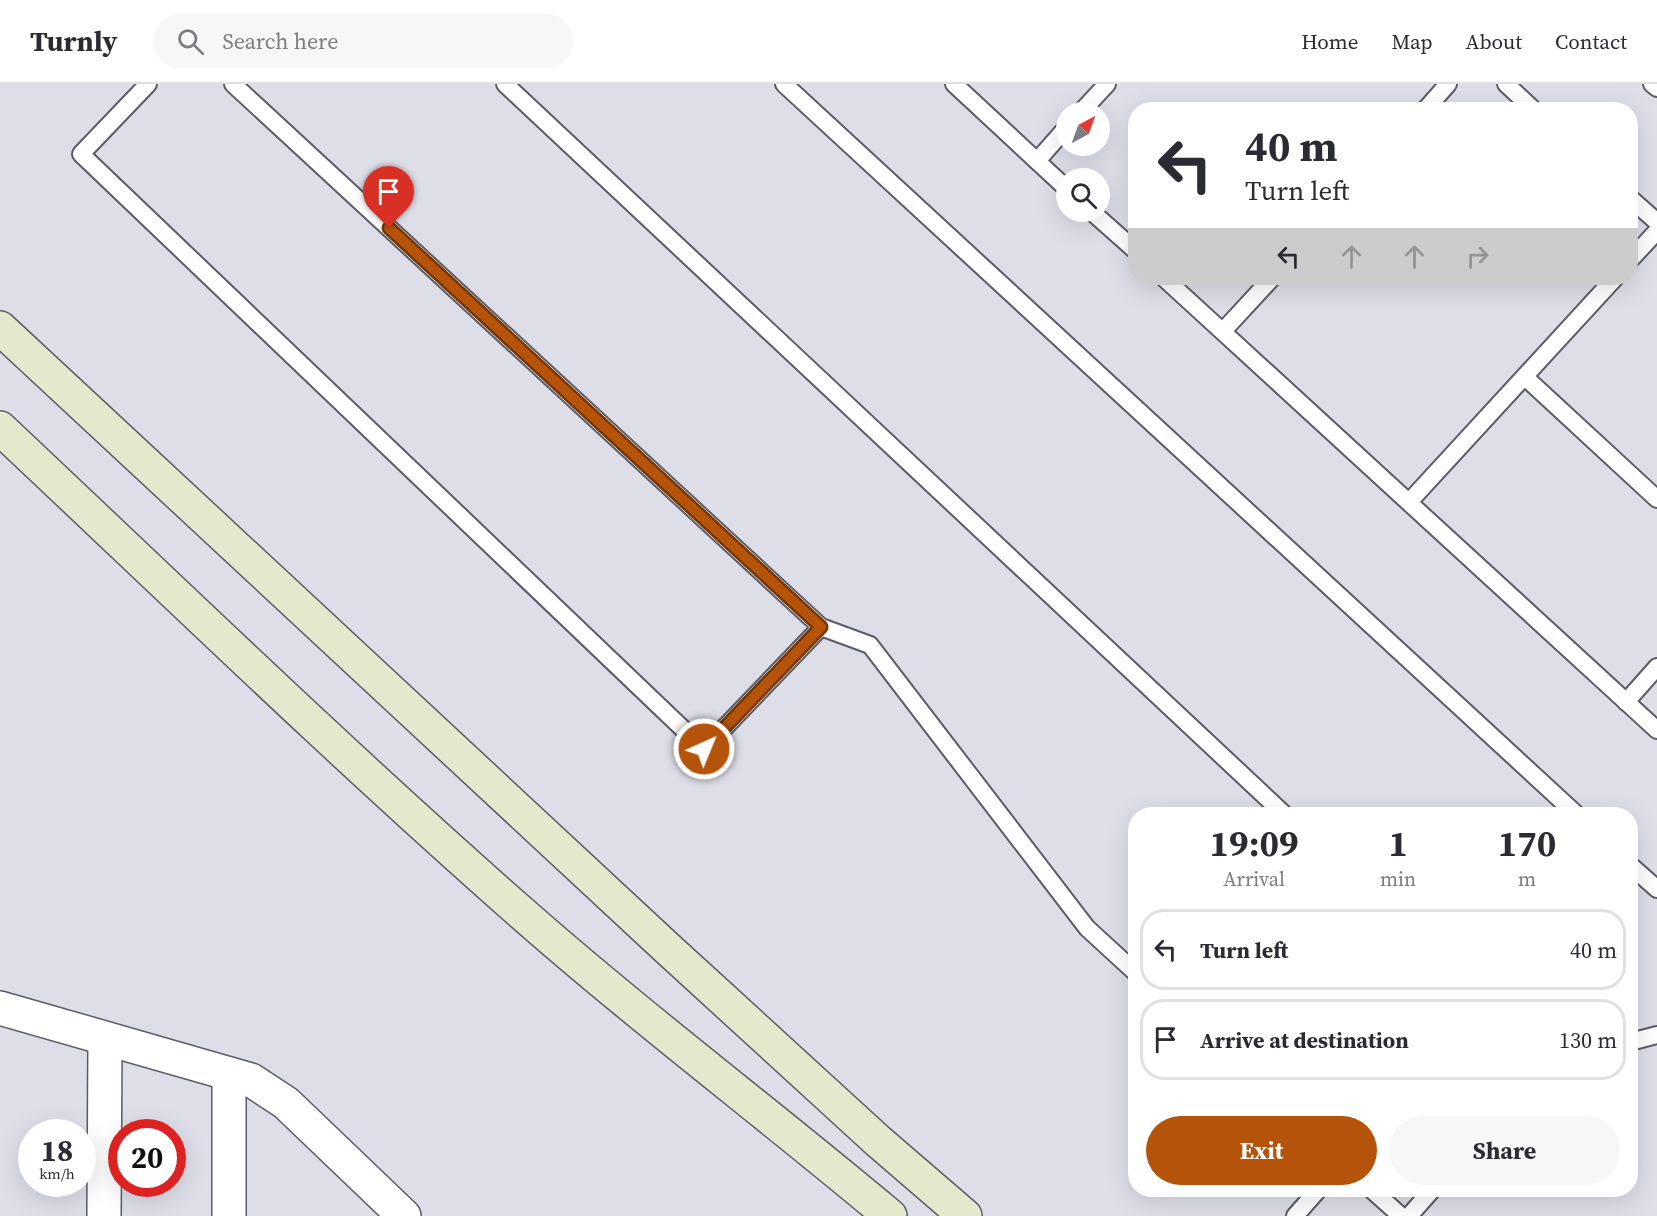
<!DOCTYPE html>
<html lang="en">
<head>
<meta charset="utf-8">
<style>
  :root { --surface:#fff; --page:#f7f7f7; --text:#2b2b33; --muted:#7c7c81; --line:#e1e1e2; --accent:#b45309 }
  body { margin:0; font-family:"Source Serif 4",serif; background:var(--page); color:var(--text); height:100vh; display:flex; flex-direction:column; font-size:22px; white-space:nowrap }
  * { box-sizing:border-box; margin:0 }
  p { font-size:20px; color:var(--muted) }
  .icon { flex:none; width:33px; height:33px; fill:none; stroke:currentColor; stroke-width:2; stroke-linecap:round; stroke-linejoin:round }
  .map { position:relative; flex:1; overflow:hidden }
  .panel { position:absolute; left:1128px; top:723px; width:510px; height:390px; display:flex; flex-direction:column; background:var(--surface); border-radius:24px; box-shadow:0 6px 24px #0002 }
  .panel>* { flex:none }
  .banner { position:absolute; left:1128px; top:18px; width:510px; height:183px; border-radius:24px; box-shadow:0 6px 24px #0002; background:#fff; color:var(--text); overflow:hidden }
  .needle { width:39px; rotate:41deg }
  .buttons { position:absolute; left:1056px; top:18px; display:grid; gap:12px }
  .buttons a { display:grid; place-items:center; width:54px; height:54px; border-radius:50%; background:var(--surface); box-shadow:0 6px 24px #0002; font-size:30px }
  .speed { position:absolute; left:18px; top:1035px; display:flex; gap:12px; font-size:30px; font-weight:700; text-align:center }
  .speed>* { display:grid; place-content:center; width:78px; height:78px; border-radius:50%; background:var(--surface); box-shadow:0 6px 24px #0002; line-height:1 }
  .speed small { font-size:15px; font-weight:400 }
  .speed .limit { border:9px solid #d22; background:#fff; color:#111 }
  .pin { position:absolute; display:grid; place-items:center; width:51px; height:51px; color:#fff; margin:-62px -26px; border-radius:50% 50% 50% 0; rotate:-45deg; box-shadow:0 0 6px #0007 }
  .pin .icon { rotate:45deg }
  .me { position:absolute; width:66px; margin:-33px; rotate:44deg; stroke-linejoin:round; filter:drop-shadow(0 0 4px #0008) }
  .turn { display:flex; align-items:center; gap:21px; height:126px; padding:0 18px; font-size:27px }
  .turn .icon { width:78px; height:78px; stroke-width:2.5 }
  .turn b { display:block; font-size:42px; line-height:51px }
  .lanes { display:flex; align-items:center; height:57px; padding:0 18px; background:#0003; justify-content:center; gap:30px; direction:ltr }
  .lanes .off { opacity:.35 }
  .eta { display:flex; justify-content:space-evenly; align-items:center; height:102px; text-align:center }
  .eta b { font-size:36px; font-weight:700; line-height:42px }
  .cta { display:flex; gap:12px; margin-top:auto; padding:12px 18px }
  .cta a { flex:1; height:69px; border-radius:36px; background:var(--accent); color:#fff; font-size:24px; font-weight:700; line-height:69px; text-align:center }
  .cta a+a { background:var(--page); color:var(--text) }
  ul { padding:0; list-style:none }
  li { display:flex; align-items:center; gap:18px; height:81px; margin:0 12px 9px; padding:0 6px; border:3px solid var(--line); border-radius:24px }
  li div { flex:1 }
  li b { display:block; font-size:22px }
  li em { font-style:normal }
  header { display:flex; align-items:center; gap:36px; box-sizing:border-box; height:84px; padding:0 30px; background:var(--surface); border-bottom:2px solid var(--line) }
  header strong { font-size:28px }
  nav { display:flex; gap:33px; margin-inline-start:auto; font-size:21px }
  .search { width:420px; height:54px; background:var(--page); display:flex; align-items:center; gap:15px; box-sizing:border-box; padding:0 21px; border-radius:33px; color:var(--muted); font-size:22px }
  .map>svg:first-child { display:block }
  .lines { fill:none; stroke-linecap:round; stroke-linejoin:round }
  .lane-casing { stroke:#5b5b65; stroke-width:20 }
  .street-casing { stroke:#5b5b65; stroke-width:36 }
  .secondary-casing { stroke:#5b5b65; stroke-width:36 }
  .lane { stroke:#fff; stroke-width:16 }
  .street { stroke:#fff; stroke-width:33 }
  .secondary { stroke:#e4e9cd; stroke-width:33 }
  .route-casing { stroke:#753606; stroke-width:15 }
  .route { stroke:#b45309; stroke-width:10 }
</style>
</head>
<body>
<header>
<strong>Turnly</strong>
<div class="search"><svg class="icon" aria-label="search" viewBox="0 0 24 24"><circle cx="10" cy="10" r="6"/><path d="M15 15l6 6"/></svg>Search here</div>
<nav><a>Home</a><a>Map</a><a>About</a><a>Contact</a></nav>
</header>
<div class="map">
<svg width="1657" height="1132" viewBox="0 0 1657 1132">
  <rect width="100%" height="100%" fill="#dedee9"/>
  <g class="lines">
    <g class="lane-casing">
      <g id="lane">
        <path d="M148,0L81,70L704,665L821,543"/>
        <path d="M233,0L821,543L870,561L1087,844L1136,889"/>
        <path d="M505,0L1284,730"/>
        <path d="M784,0L1576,730"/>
        <path d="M954,0L1066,104"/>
        <path d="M1506,0L1534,26"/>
        <path d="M1652,0L1657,4"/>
        <path d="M1425,26L1448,0"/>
        <path d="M1081,28L1107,0"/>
        <path d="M1037,77L1066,44"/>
        <path d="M1630,114L1657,138"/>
        <path d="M1092,128L1136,167"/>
        <path d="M1630,176L1657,147"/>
        <path d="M1164,194L1657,646"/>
        <path d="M1223,247L1272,194"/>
        <path d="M1525,293L1657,415"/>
        <path d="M1409,418L1615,194"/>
        <path d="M1626,618L1657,583"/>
        <path d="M1630,781L1657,805"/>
        <path d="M1630,958L1657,951"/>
        <path d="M1372,1106L1401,1132"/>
        <path d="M1295,1132L1318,1106"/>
        <path d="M1409,1132L1432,1106"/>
      </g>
    </g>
    <g class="street-casing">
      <g id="street">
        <path d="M0,924L251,996L286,1019L404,1132"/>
        <path d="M104,1132L105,955"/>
        <path d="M229,1132V990"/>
      </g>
    </g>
    <g class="secondary-casing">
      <g id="secondary">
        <path d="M0,244L667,864L878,1057L965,1132"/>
        <path d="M0,344C171,505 340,669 516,824C637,931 766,1028 890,1132"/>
      </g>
    </g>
    <use href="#lane" class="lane"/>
    <use href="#street" class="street"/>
    <use href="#secondary" class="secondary"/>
  </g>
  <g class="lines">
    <g class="route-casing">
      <path id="route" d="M389,144L821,543L704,665"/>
    </g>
    <use href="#route" class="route"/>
  </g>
</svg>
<div class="buttons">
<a><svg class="needle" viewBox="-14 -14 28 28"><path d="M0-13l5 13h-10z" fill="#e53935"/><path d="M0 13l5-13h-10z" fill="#7c7c81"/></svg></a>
<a><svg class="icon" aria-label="search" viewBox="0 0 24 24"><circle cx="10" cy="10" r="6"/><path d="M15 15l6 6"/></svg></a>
</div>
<div class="speed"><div>18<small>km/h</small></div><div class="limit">20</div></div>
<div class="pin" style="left:389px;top:144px;background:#d93025"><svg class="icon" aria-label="arrive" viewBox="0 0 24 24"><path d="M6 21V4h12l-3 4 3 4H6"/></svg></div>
<svg class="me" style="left:704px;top:665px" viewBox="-20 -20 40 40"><circle r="17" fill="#b45309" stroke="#fff" stroke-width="3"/><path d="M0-11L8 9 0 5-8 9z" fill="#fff"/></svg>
<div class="banner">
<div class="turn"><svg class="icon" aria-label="left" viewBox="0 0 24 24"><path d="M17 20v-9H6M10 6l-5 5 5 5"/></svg><div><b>40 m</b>Turn left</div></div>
<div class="lanes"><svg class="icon" aria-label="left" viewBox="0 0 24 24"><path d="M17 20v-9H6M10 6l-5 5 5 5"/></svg><svg class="icon off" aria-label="ahead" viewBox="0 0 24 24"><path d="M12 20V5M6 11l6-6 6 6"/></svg><svg class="icon off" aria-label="ahead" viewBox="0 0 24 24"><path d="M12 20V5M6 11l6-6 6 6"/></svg><svg class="icon off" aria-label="right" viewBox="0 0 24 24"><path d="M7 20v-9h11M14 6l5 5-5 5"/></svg></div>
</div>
<section class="panel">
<div class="eta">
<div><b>19:09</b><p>Arrival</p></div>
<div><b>1</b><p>min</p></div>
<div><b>170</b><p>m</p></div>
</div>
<ul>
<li><svg class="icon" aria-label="left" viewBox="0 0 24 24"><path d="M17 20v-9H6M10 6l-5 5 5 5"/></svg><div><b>Turn left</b></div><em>40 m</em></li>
<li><svg class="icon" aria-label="arrive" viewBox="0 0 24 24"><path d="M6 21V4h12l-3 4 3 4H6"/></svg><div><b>Arrive at destination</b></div><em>130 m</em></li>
</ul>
<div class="cta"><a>Exit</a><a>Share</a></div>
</section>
</div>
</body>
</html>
